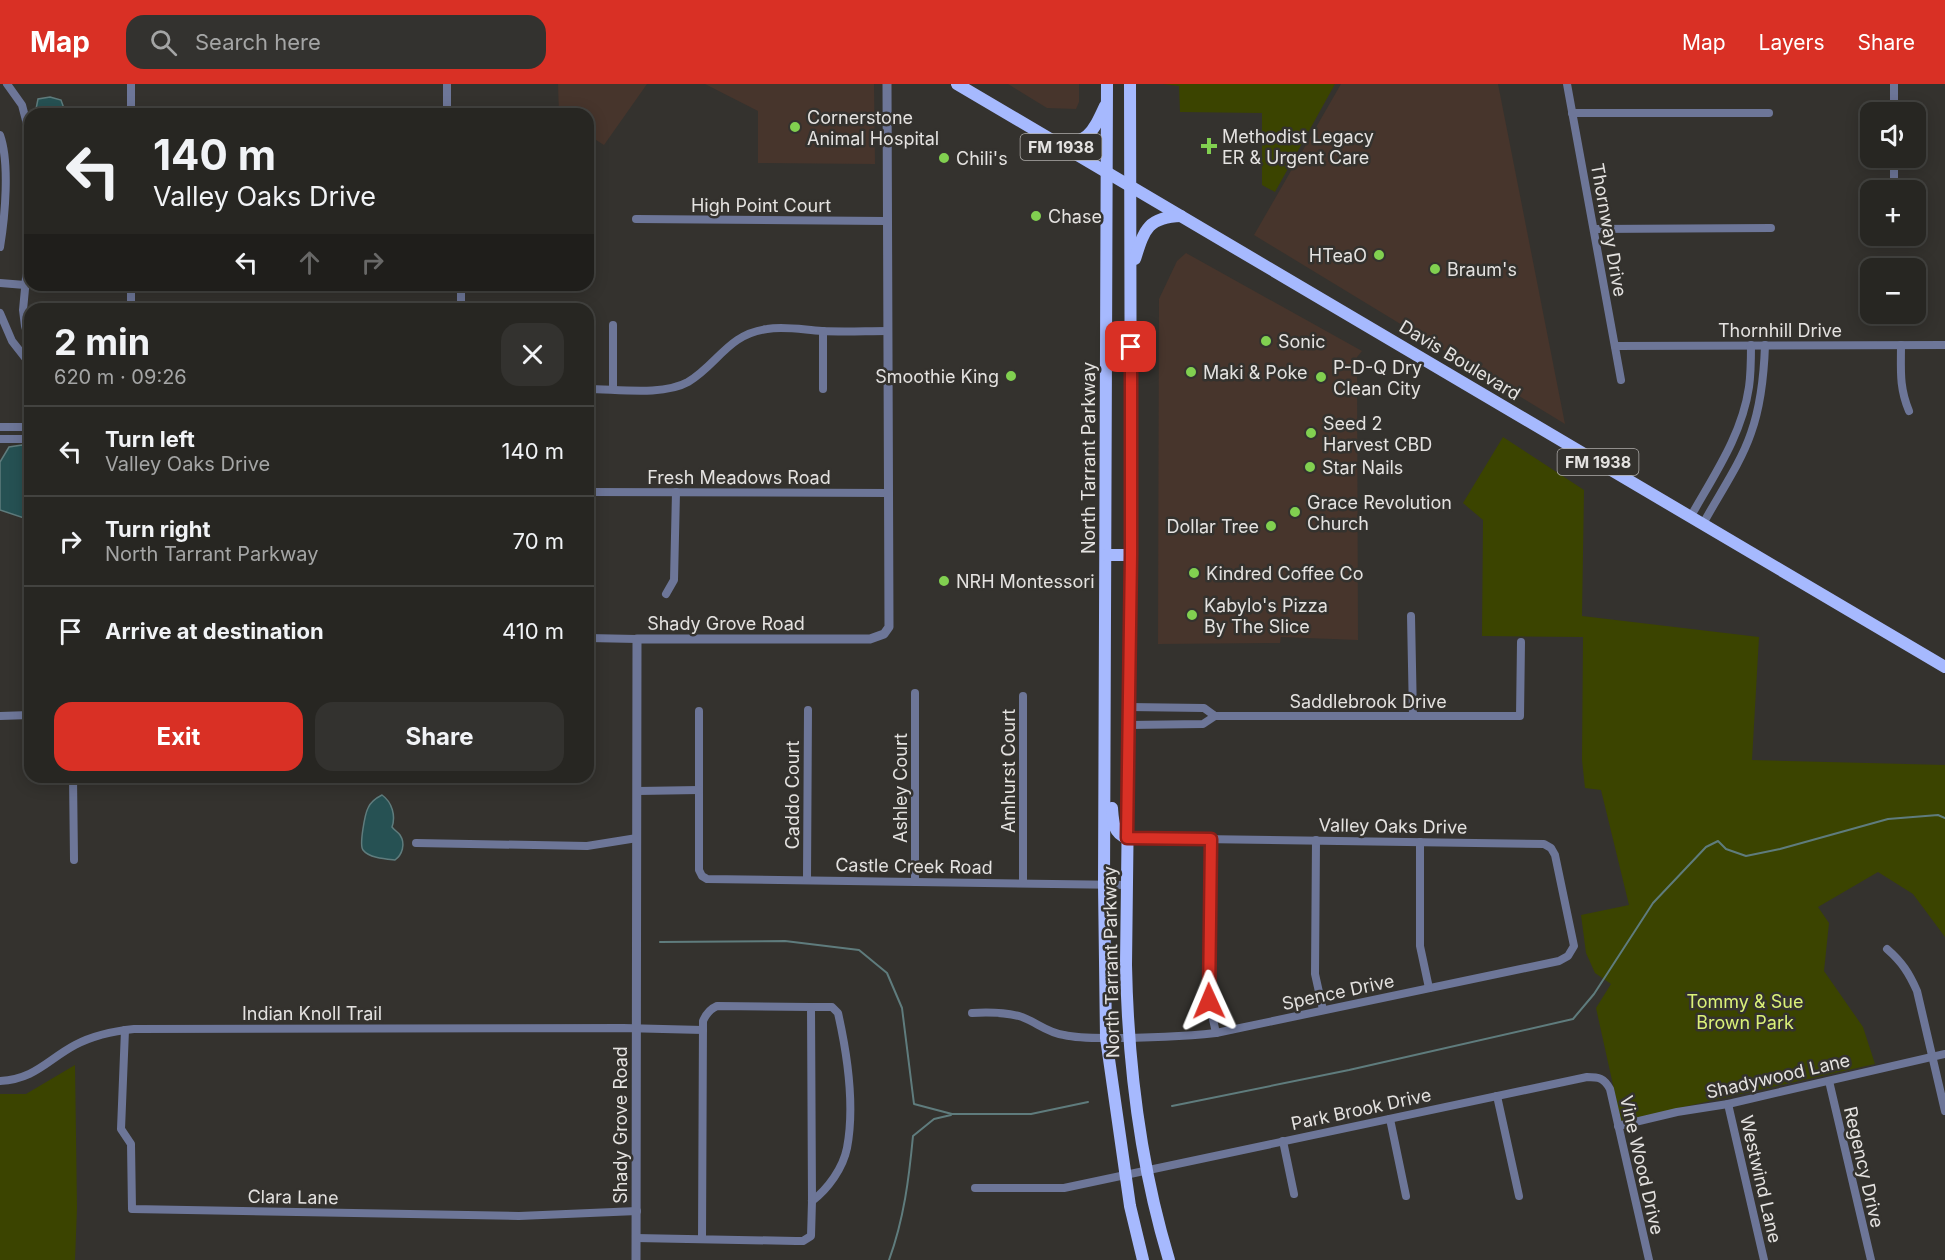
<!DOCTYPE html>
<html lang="en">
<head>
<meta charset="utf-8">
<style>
  :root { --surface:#272622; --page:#33322f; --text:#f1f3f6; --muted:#a4a5a5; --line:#434340; --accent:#d93025 }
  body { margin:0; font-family:Inter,sans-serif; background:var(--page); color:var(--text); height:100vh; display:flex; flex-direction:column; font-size:22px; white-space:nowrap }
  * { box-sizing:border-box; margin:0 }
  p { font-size:20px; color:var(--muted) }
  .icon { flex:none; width:33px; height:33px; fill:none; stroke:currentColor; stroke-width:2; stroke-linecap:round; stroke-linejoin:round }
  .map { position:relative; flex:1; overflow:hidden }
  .sheet { position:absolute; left:24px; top:219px; width:570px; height:480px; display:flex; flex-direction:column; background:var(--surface); border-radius:18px; box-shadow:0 3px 15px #0003,0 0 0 2px var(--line) }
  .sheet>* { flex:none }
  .guide { position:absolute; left:24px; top:24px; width:570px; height:183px; border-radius:18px; box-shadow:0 3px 15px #0003,0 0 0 2px var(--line); background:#272622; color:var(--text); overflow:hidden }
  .controls { position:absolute; left:1860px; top:18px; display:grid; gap:12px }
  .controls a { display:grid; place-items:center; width:66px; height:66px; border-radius:12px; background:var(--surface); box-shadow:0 3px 15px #0003,0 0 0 2px var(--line); font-size:30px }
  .pin { position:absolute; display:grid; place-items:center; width:51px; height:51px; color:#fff; margin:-26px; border-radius:12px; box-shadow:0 3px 9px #0006 }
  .me { position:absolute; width:66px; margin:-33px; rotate:359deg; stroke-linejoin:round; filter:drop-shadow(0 0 4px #0008) }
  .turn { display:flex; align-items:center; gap:21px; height:126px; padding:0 30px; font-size:27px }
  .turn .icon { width:78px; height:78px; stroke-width:2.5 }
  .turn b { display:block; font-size:42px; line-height:51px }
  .lanes { display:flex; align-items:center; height:57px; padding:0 30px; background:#0003; justify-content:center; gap:30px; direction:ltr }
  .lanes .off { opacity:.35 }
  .round { display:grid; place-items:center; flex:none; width:63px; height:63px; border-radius:18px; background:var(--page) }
  .overview { display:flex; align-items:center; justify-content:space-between; height:102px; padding:0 30px }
  h1 { font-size:36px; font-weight:700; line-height:45px }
  .action { display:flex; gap:12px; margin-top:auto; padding:12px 30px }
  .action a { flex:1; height:69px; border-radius:18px; background:var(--accent); color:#fff; font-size:24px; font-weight:700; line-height:69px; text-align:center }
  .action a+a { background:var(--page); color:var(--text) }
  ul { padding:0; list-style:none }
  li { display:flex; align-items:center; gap:18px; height:90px; padding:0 30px; border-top:2px solid var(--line) }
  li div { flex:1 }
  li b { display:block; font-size:22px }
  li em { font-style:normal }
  header { display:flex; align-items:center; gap:36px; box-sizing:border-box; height:84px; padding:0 30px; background:var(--accent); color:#fff }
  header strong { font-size:28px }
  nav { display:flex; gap:33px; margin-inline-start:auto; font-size:21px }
  .search { width:420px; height:54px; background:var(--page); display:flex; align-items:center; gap:15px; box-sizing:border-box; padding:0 21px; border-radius:18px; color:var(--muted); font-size:22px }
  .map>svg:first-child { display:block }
  .commercial { fill:#47352c }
  .green { fill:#3b4400 }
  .water { fill:#265153; stroke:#5f7c7d; stroke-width:1.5 }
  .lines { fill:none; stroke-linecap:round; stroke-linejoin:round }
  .stream { stroke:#5f7c7d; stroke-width:2 }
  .minor { stroke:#6d7698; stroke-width:8 }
  .tertiary { stroke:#6d7698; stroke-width:9 }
  .primary { stroke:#a6b9fe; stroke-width:12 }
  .route-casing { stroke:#8d1f18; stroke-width:15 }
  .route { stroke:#d93025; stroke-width:10 }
  .poi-dot { fill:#81d050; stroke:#34322e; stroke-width:2 }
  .labels { text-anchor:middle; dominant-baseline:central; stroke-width:5; stroke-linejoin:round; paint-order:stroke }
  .shield { fill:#34322e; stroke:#afadab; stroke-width:1.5 }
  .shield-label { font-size:16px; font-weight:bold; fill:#e4e2e0 }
  .poi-label { font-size:18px; fill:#e4e2e0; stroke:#34322e; text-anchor:start }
  .street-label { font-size:18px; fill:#e4e2e0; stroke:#34322e }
  .park-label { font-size:18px; fill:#dbf178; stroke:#34322e }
</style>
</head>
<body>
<header>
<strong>Map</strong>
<div class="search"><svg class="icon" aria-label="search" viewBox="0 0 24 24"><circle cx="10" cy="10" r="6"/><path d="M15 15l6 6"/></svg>Search here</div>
<nav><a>Map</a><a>Layers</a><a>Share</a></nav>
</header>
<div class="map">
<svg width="1945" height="1176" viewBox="0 0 1945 1176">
  <rect width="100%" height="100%" fill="#34322e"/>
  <g class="commercial">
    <path d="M558,0H647L604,61L588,51V30H559Z"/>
    <path d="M705,0H874L875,80L758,79V27Z"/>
    <path d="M1008,0H1079V18L1076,25L1047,24Z"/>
    <path d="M1341,0H1498L1565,340L1254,151Z"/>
    <path d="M1186,169L1362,267L1357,273L1358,556L1281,553L1280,559L1158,560L1159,215L1177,177Z"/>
  </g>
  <g class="green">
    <path d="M1163,0H1335L1275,108L1262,101V29L1180,28L1179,2Z"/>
    <path d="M1503,353L1584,406L1582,532L1759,553L1752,676L1945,681V853L1913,810L1878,788L1818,823L1829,839L1824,887L1863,943L1875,980L1621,1037L1596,924L1611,900L1595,889L1586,869L1581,831L1629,821L1601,706L1585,704L1582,676L1583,553L1482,552L1483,436L1463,419Z"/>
    <path d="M75,981L77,1124L75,1176H0V1010H26Z"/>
  </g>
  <g class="water">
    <path d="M50,13L61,16L66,30H35L38,15Z"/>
    <path d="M22,361L30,362V436L0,426V378L9,363Z"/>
    <path d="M382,711C392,718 396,732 392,743C394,746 398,748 400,751C406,760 402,771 395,776C385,775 369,774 363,766C359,761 365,730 368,724C371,717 376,714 382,711Z"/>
  </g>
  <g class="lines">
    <g class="stream">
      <path d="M660,858L785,857L859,866L887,889L902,924L914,1020L952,1030H1031L1088,1018"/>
      <path d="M1172,1022L1349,986L1573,935L1594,910L1653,819L1706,763L1718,757L1726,765L1746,772L1780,765L1888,735L1938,731L1945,734"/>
      <path d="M889,1176C904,1135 909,1094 913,1052L934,1035L951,1031"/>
    </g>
    <g class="minor">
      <path d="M7,0L22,21L28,44V173L23,226L25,242L30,260"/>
      <path d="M1567,0L1621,296"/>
      <path d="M1894,28V0"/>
      <path d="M1572,29H1769"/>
      <path d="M131,30V0"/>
      <path d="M447,30V0"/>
      <path d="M0,51C10,79 5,133 0,163"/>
      <path d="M1894,106V74"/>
      <path d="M636,135L886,137"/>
      <path d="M1594,145L1771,144"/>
      <path d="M0,199L25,201"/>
      <path d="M131,201V225"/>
      <path d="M461,201V225"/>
      <path d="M0,229L12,257L30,280"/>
      <path d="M613,241V305"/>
      <path d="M823,247V305"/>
      <path d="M1901,261C1901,286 1899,303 1909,327"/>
      <path d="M1615,262L1945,261"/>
      <path d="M588,305C617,305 663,312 688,298C718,280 728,250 767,245C785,242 804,246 822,247C844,248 865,247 887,247"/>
      <path d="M0,343H30"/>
      <path d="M0,355H30"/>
      <path d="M588,408L889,409"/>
      <path d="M1691,432C1714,391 1742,351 1749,303C1751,289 1751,275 1751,261"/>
      <path d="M1703,440C1719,410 1740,381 1751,349C1761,321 1764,291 1765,261"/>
      <path d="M666,510L674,496L676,408"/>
      <path d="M1411,532L1413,632"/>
      <path d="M588,554L637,555"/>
      <path d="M915,609V798"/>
      <path d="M1129,623L1204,624L1215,632H1520L1521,558"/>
      <path d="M699,627V786L702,792L707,795L1127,801"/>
      <path d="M0,632L30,631"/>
      <path d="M1129,641L1203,640L1215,632"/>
      <path d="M73,693L74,776"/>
      <path d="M638,707L699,706"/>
      <path d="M1211,755L1209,897V917L1216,949"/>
      <path d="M1316,756L1315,890L1323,926"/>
      <path d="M1420,758V862L1429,904"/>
      <path d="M416,759L587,762L637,754"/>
      <path d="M807,796L808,626"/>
      <path d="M1023,799V612"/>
      <path d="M1887,865C1902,878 1909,889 1917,907L1945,1027"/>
      <path d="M811,923H832L838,929C847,969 855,1022 847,1064C843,1084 828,1105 812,1117"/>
      <path d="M972,929C988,928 1005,928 1022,933C1036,938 1048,949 1064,951C1077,954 1092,954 1105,954C1142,954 1179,953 1216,949L1559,877L1568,872L1574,862L1555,771L1551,764L1544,760L1127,754"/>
      <path d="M125,946L121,1045L131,1060L132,1125L519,1132L637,1127"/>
      <path d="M0,997C35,995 47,976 75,961C94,951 114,947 134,945L623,944L703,946"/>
      <path d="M1829,997L1871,1176"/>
      <path d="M1497,1012L1519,1112"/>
      <path d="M1728,1020L1764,1176"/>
      <path d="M1390,1035L1406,1112"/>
      <path d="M1618,1042L1677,1028L1728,1020L1945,970"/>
      <path d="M1283,1057L1294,1110"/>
      <path d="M975,1104H1064L1587,993C1599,993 1604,994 1610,1005L1649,1176"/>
      <path d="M636,1154L796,1157H803L811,1152L812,1117L811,923L717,922C710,925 706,930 703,937L702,1155"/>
    </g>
    <path class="tertiary" d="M636,1176L637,555H870L884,550L889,543L887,0"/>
    <g class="primary">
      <path d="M957,0L1945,583"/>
      <path d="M1107,0L1104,801L1106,954L1130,1122L1143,1176"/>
      <path d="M1130,0L1131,471L1126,881C1128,981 1140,1080 1169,1176"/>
      <path d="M1055,58C1087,62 1093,48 1105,22"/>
      <path d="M1135,175C1144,147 1147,133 1181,132"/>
      <path d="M1106,471H1131"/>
      <path d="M1112,724C1113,737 1113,750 1127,754"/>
    </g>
  </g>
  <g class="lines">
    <g class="route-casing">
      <path id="route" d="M1131,263V471L1127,754L1211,755L1209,917"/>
    </g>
    <use href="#route" class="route"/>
  </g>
  <g class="poi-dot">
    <circle cx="795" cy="43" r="6"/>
    <path d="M1206 53h6v6h6v6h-6v6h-6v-6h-6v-6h6z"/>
    <circle cx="944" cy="74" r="6"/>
    <circle cx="1036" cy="132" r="6"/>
    <circle cx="1379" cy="171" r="6"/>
    <circle cx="1435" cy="185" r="6"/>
    <circle cx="1266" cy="257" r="6"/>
    <circle cx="1191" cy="288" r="6"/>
    <circle cx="1011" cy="292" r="6"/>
    <circle cx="1321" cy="293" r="6"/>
    <circle cx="1311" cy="349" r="6"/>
    <circle cx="1310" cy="383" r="6"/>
    <circle cx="1295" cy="428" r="6"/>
    <circle cx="1271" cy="442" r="6"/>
    <circle cx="1194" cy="489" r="6"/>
    <circle cx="944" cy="497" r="6"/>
    <circle cx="1192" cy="531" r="6"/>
  </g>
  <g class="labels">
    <g class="shield">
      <rect x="1020.5" y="50" width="81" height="26" rx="4.5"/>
      <rect x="1557.5" y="365" width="81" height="26" rx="4.5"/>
    </g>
    <g class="shield-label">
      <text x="1061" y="63">FM 1938</text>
      <text x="1598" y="378">FM 1938</text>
    </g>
    <g class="poi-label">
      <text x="807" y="33">Cornerstone<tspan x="807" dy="21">Animal Hospital</tspan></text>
      <text x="1222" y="52">Methodist Legacy<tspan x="1222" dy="21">ER &amp; Urgent Care</tspan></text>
      <text x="956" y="74">Chili's</text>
      <text x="1048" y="132">Chase</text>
      <text x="1367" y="171" text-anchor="end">HTeaO</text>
      <text x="1447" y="185">Braum's</text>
      <text x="1278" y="257">Sonic</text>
      <text x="1333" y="283">P-D-Q Dry<tspan x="1333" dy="21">Clean City</tspan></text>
      <text x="1203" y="288">Maki &amp; Poke</text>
      <text x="999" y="292" text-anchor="end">Smoothie King</text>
      <text x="1323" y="339">Seed 2<tspan x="1323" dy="21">Harvest CBD</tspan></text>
      <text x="1322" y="383">Star Nails</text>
      <text x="1307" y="418">Grace Revolution<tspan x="1307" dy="21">Church</tspan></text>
      <text x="1259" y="442" text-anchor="end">Dollar Tree</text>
      <text x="1206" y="489">Kindred Coffee Co</text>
      <text x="956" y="497">NRH Montessori</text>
      <text x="1204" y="521">Kabylo's Pizza<tspan x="1204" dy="21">By The Slice</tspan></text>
    </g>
    <g class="street-label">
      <text x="761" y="121">High Point Court</text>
      <text transform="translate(1609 146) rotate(80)">Thornway Drive</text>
      <text x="1780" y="246">Thornhill Drive</text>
      <text transform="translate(1460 276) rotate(31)">Davis Boulevard</text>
      <text transform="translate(1088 374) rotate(-90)">North Tarrant Parkway</text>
      <text x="739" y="393">Fresh Meadows Road</text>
      <text x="726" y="539">Shady Grove Road</text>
      <text x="1368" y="617">Saddlebrook Drive</text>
      <text transform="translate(1008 687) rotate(-90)">Amhurst Court</text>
      <text transform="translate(900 704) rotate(-90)">Ashley Court</text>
      <text transform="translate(792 711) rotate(-90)">Caddo Court</text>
      <text transform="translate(1393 742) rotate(1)">Valley Oaks Drive</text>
      <text transform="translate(914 782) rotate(1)">Castle Creek Road</text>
      <text transform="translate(1111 878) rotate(-91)">North Tarrant Parkway</text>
      <text transform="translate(1338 908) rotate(-12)">Spence Drive</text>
      <text x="312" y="929">Indian Knoll Trail</text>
      <text transform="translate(1778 992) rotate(-13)">Shadywood Lane</text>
      <text transform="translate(1361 1025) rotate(-12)">Park Brook Drive</text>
      <text transform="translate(620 1041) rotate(-90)">Shady Grove Road</text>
      <text transform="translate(1642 1081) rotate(77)">Vine Wood Drive</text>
      <text transform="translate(1864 1083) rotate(77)">Regency Drive</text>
      <text transform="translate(1761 1095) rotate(77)">Westwind Lane</text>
      <text transform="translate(293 1113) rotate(1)">Clara Lane</text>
    </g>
    <g class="park-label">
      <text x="1745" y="917">Tommy &amp; Sue<tspan x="1745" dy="21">Brown Park</tspan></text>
    </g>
  </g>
</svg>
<div class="controls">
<a><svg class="icon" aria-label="sound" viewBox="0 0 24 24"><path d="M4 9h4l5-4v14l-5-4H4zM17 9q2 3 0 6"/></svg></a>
<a>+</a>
<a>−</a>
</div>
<div class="pin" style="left:1131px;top:263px;background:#d93025"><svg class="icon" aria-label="arrive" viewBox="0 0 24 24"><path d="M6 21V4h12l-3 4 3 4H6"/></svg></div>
<svg class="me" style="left:1209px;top:917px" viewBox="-20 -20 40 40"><path d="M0-17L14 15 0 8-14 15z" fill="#d93025" stroke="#fff" stroke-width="4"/></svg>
<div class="guide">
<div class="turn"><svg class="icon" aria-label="left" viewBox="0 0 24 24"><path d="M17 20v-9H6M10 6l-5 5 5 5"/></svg><div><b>140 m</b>Valley Oaks Drive</div></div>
<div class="lanes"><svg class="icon" aria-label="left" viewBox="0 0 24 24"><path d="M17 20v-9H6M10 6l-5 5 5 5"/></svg><svg class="icon off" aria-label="ahead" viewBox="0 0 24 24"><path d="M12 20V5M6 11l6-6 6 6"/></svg><svg class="icon off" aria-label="right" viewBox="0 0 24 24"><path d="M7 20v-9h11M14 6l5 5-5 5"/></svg></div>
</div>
<section class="sheet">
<div class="overview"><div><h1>2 min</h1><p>620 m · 09:26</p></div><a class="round"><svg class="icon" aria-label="close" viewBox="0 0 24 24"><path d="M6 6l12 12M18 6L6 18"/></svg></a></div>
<ul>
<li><svg class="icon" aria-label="left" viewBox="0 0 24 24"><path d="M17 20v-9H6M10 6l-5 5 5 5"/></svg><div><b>Turn left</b><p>Valley Oaks Drive</p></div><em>140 m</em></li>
<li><svg class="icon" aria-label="right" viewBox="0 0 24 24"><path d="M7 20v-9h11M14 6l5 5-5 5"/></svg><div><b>Turn right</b><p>North Tarrant Parkway</p></div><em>70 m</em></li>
<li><svg class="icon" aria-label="arrive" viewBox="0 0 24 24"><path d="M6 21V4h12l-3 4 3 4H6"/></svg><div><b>Arrive at destination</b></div><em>410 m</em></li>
</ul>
<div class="action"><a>Exit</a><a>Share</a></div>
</section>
</div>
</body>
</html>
